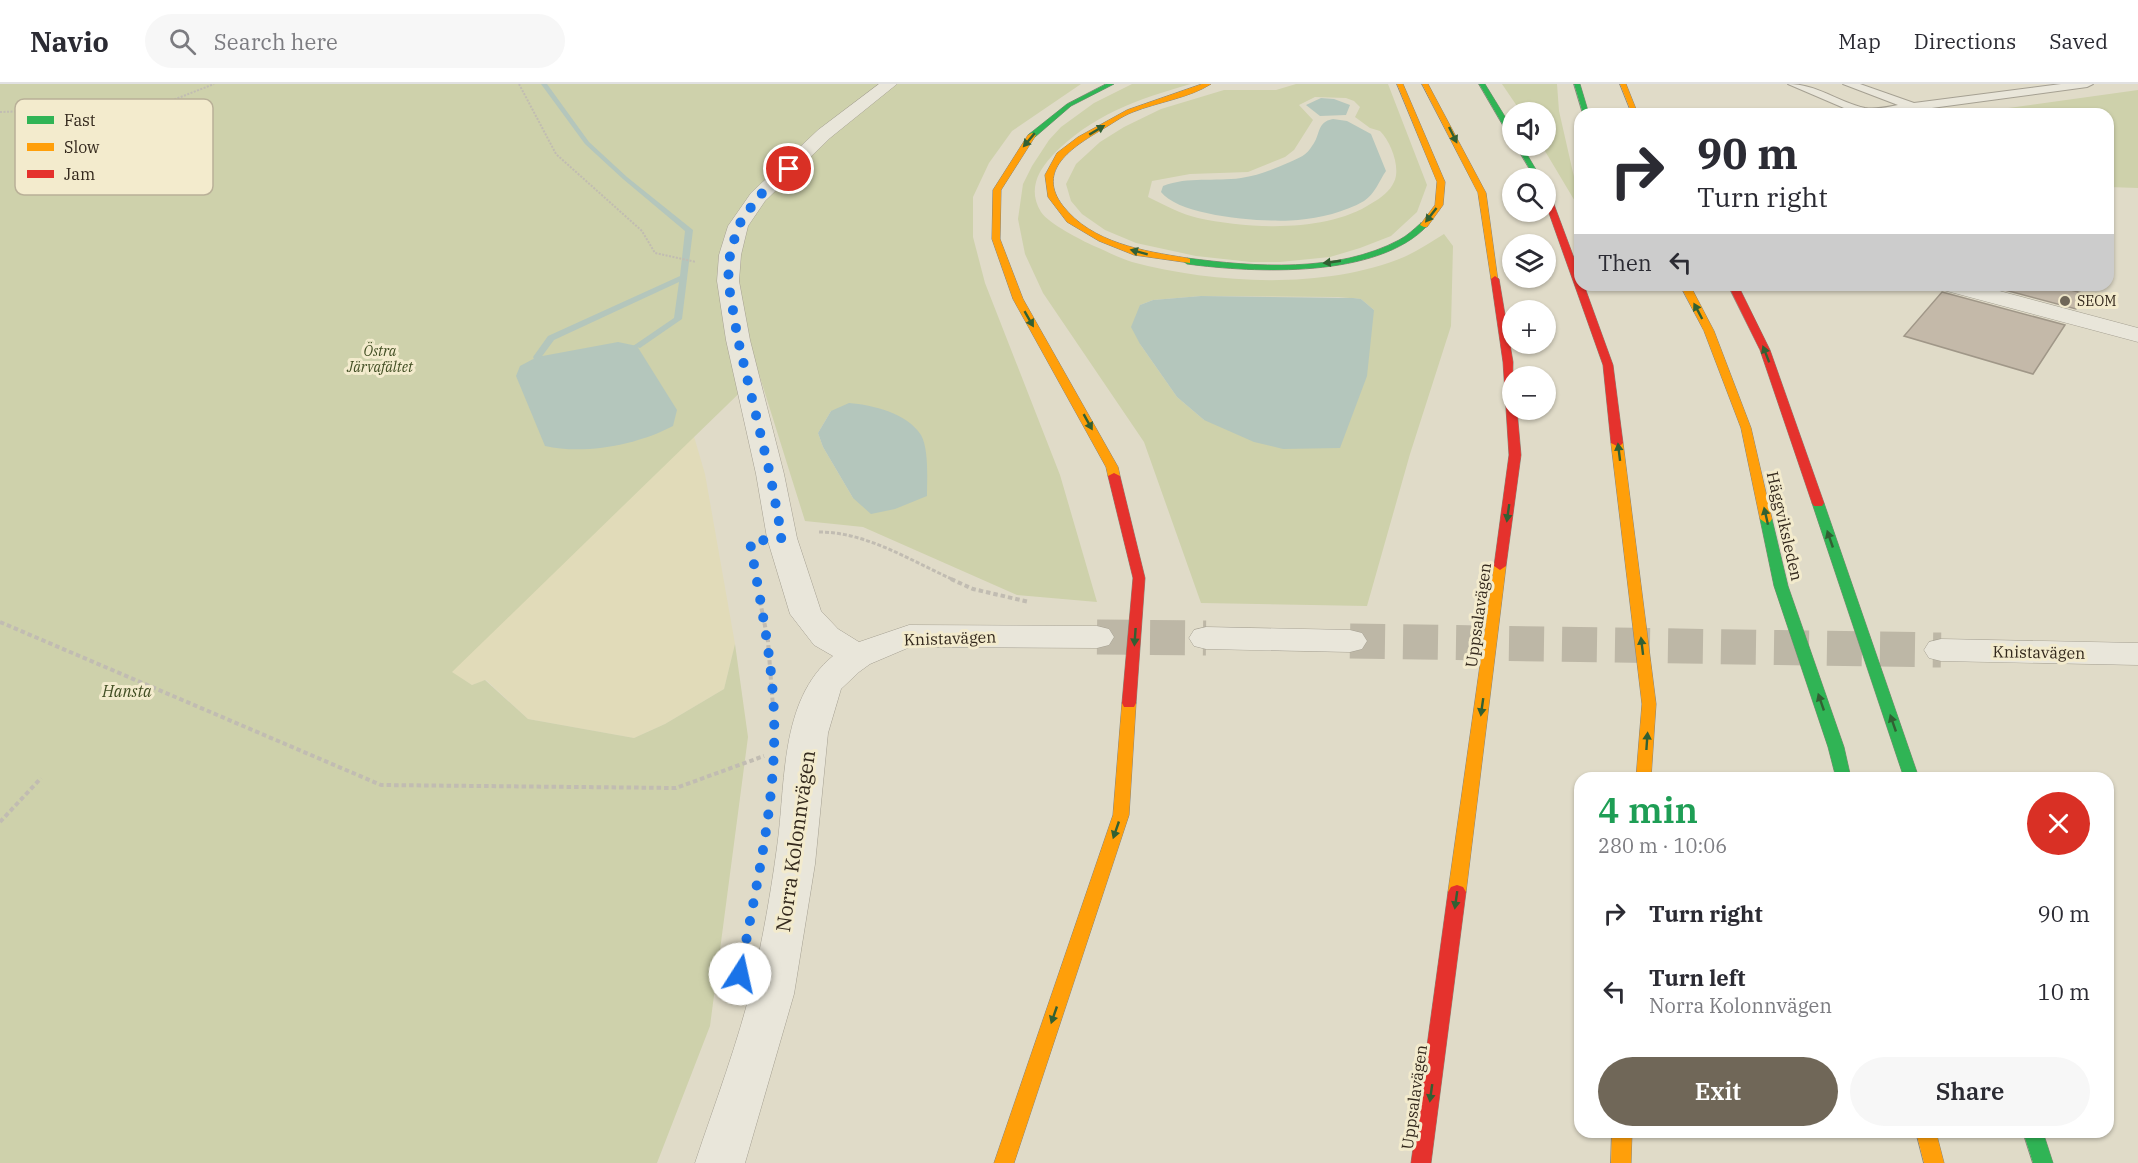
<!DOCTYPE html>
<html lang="en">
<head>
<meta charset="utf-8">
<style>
  :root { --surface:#fff; --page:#f7f7f7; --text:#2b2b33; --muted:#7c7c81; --line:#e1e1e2; --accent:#706758 }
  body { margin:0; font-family:"IBM Plex Serif",serif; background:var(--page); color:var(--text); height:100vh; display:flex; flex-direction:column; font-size:22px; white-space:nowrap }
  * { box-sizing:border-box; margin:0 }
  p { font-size:20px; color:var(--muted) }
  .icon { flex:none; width:33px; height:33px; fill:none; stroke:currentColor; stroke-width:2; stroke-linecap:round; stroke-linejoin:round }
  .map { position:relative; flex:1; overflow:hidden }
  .drawer { position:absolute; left:1574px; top:688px; width:540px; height:366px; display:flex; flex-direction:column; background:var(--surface); border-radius:18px; box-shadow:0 2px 4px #0004 }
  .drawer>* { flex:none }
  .hud { position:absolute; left:1574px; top:24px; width:540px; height:183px; border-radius:18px; box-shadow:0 2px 4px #0004; background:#fff; color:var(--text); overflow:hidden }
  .buttons { position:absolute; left:1502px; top:18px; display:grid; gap:12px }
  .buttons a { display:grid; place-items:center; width:54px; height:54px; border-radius:50%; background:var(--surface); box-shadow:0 2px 4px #0004; font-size:30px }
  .pin { position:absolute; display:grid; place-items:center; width:51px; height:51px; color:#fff; margin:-26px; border:3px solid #fff; border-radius:50%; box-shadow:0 2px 6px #0007 }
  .me { position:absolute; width:66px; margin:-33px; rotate:10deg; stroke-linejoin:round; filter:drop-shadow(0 0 4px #0008) }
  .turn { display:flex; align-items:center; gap:21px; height:126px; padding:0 24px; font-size:27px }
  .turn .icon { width:78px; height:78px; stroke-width:2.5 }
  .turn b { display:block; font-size:42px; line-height:51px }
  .then { display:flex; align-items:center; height:57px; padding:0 24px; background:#0003; gap:12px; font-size:22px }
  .round { display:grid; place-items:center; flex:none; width:63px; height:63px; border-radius:32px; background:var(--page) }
  .head { display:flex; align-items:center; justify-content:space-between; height:102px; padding:0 24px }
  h1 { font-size:36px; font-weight:600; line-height:45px; color:#1e9e55 }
  .cta { display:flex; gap:12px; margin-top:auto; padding:12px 24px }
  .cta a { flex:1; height:69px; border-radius:36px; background:var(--accent); color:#fff; font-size:24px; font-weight:600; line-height:69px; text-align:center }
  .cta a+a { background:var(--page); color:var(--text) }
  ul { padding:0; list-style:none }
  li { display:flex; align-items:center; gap:18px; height:78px; padding:0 24px }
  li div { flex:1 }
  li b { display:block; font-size:22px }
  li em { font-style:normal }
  header { display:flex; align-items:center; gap:36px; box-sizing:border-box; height:84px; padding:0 30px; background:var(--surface); border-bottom:2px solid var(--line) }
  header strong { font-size:28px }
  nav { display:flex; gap:33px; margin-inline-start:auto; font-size:21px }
  .search { width:420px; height:54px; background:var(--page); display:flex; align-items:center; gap:15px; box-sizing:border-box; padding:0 21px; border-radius:33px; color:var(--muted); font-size:22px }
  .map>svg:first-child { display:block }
  .farmland { fill:#e1dbb9 }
  .green { fill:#ced1ab; fill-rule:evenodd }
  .water { fill:#b4c6bc }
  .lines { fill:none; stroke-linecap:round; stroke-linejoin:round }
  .stream { fill:#b4c6bc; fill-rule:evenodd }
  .building { fill:#c4b9a9; stroke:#a09788; stroke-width:1.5 }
  .street-tunnel { stroke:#bdb7a6; stroke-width:35; stroke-dasharray:35 18; stroke-linecap:butt }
  .lane-casing { stroke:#a5a092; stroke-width:2 }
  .street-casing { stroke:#a5a092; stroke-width:1 }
  .fast-casing { stroke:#8a8579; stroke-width:1 }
  .slow-casing { stroke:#8a8579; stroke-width:1 }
  .jam-casing { stroke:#8a8579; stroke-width:1 }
  .path-far2 { stroke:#c1bcb2; stroke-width:2; stroke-dasharray:2 1.5; stroke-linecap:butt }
  .path-far1 { stroke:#c1bcb2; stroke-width:3; stroke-dasharray:4 2; stroke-linecap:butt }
  .path { stroke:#c1bcb2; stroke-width:4; stroke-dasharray:4.5 3; stroke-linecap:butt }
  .lane { fill:#e9e6da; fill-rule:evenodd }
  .street { fill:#e9e6da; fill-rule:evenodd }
  .fast { fill:#30b455; fill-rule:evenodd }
  .slow { fill:#ff9f0a; fill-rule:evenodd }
  .jam { fill:#e5322d; fill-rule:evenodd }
  .oneway { fill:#326033 }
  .route { stroke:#1a73e8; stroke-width:10; stroke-dasharray:0 18 }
  .poi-dot { fill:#706758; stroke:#f3ebcd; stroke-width:2 }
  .labels { text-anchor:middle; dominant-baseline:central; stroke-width:6; stroke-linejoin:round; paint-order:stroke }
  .far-poi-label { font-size:14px; fill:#33281c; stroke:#f3ebcd; text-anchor:start }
  .far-park-label { font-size:14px; font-style:italic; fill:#414e23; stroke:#f3ebcd }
  .street-label { font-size:16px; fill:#33281c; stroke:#f3ebcd }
  .park-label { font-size:16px; font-style:italic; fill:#414e23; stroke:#f3ebcd }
  .near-street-label { font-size:20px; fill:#33281c; stroke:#f3ebcd }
  .key { fill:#f3ebcd; stroke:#b9b098; stroke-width:1.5 }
  .key-label { font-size:16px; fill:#33281c }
</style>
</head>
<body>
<header>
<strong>Navio</strong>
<div class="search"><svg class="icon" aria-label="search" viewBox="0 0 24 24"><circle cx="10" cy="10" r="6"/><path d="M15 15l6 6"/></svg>Search here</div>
<nav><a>Map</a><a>Directions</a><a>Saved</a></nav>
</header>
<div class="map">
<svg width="2138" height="1079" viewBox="0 0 2138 1079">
  <rect width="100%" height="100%" fill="#e0dbc8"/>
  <path class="farmland" d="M0,0H29L668,264L705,390L735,560L724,605L665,640L634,654L528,635L486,596L472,601L308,499Z"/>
  <g class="green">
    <path d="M0,0H1081L1012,47L989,79L973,113V153L985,199L1060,391L1097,518L1017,511L863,443L805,437L759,290L452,588L472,601L485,596L528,635L634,654L665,640L724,605L735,560L748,653L710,942L657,1079H0ZM831,327L853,414L823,363L818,349Z"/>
    <path d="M1132,0H1191C1138,15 1091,31 1052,72C1037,88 1028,107 1041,128C1049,140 1081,156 1094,162C1106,167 1119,174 1132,178C1214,200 1325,206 1404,173C1418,167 1431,158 1444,150L1453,162L1451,242L1410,370L1367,522L1201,519L1144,358L1043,209L1025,170L1018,135L1023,100L1032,82L1049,56L1061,43L1094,19ZM1201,212L1338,213L1361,215L1374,226L1204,336L1177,313L1140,260V221L1153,216Z"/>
    <path d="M1296,0H1388L1427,101L1417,128L1391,152L1360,164L1330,173L1280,178H1251L1196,172L1136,159L1105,146L1082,130L1071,117L1066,100L1076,80L1100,58L1124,43L1161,25L1224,6H1276ZM1315,13L1346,14L1354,17L1360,23L1355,33L1370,44L1380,47C1391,58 1401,84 1394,98C1390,107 1381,114 1372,119C1327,149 1249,145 1198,134C1181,130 1164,121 1148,113L1152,97L1190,90L1248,88L1285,73L1294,66L1313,36L1299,21Z"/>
    <path d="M1502,0H1557L1559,27L1579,115V124L1542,62H1545V28H1521Z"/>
    <path d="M2138,6V104L2108,103V30H2005L2001,25Z"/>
  </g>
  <g class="water">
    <path d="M1321,14L1334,15L1350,21L1346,31L1320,32L1306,21Z"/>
    <path d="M1333,35L1347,37L1371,50L1386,87C1379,97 1375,110 1364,117C1345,128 1320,134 1298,136C1267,139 1180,133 1161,108L1163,102C1189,92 1214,98 1241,94C1258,92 1274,85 1290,78C1299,74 1307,71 1312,62C1321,51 1316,38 1333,35Z"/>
    <path d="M1201,212L1353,214L1361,215L1374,226L1367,292L1340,364L1283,365L1254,358L1204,336L1177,313L1140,260L1131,243L1140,221L1153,216Z"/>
    <path d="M618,258L637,262L677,326L673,342C637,361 584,371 545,362L516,292L520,282L537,273Z"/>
    <path d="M849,319C873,321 907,329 921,351C929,365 927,396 927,412L895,425L871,430L853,414L823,363L818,349L831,327Z"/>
  </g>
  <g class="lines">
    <path class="stream" d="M541,0H547L589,58L627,93L693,146L682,235L640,264L633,262L674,234L679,198L554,256L540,275H534L533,273L548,252L680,192L685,147L623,95L585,60Z"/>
  </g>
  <g class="building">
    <path d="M1986,201H2052L2086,210L2076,225Z"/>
    <path d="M1942,208L2065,241L2033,290L1904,252Z"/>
  </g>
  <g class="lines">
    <g class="street-tunnel">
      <path d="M1097,553L1206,554"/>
      <path d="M1350,557L1941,566"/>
    </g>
    <g class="lane-casing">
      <path id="lane" d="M1788,0C1817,0 1838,18 1865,24C1876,26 1887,23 1898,21L1843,0H1860L1914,19L2061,0H2093L2087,3L1887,30H1858Z"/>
    </g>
    <g class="street-casing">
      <g id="street">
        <path d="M879,0H897L830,54L765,117L748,142L741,171L739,197L750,256L784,390L797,454L821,527L838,545L859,558L909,541L1097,542L1109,545L1114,553L1109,561L1097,564L910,563L870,580L859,588L841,605L828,649L815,780L794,910L745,1079H695C715,1019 738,959 753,897C763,853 771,808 777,763C786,701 779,616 833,572L814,561L790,530L767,454L756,390L726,256L717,197L719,171L728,142L751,109L818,46Z"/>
        <path d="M1940,201H1977L2138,244V258L1943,206Z"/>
        <path d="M1206,543L1350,546L1362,549L1367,557L1362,565L1350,568L1206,565L1194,562L1189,554L1194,546Z"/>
        <path d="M1941,555L2138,559V581L1941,577L1929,574L1924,566L1929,558Z"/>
      </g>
    </g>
    <g class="fast-casing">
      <g id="fast">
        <path d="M1106,0H1114L1071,22L1035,53L1028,51L1067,20Z"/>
        <path d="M1479,0H1485L1512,44V52L1508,50Z"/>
        <path d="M1574,0H1580L1589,30H1583Z"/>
        <path d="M1516,62H1522L1541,94H1535Z"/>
        <path d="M1421,139L1428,141C1378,195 1255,189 1187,180L1183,177L1187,174C1255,183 1337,189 1399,156C1407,152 1414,145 1421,139Z"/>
        <path d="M1818,415L1824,419L1919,694H1904L1812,419Z"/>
        <path d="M1766,431L1772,435L1788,502L1844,663L1851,694H1836L1828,663L1774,502L1760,435Z"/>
        <path d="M2023,1048H2043L2053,1079H2033Z"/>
      </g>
    </g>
    <g class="slow-casing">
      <g id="slow">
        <path d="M1202,0H1211C1189,14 1158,18 1133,28C1122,32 1112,40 1101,46C1073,63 1035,86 1063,122C1092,159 1143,167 1187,174L1190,175V179L1134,171L1099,157L1067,138L1048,113L1045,91L1057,69L1078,53L1127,26Z"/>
        <path d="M1397,0H1403L1445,98L1443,121L1427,143H1424L1420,141L1435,121L1437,98Z"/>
        <path d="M1422,0H1428L1486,109L1498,197L1491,195L1478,109Z"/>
        <path d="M1620,0H1626L1638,30H1632Z"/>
        <path d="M1032,49L1036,51L1001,106L1000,155L1023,215L1118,383L1120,392L1114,395L1108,392L1106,383L1013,215L992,155L993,106L1028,51Z"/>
        <path d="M1680,201H1690L1714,247L1751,344L1772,435L1770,438L1766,439L1760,435L1741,344L1704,247Z"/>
        <path d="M1617,356L1623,359L1656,620L1651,694H1636L1642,620L1611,359Z"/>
        <path d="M1500,478L1506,482L1466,808L1463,813L1457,815L1451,813L1448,808L1494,482Z"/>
        <path d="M1129,614L1134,615L1136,619L1129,731L1014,1079H994L1113,731L1122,619L1124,615Z"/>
        <path d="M1612,1048H1632L1631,1079H1611Z"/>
        <path d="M1916,1048H1936L1944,1079H1924Z"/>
      </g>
    </g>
    <g class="jam-casing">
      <g id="jam">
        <path d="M1545,105L1549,107L1580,190V201H1584L1613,281L1623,359L1621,361L1617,362L1611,359L1603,281L1545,118Z"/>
        <path d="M1495,192L1499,195L1513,278L1512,326H1517L1521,371L1506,482L1500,486L1494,482L1509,371L1503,278L1491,195Z"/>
        <path d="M1728,201H1738L1770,266L1824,419L1822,422H1814L1812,419L1760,266Z"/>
        <path d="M1114,389L1120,392L1145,494L1136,619L1134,623H1124L1122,619L1133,494L1108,392Z"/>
        <path d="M1457,801L1463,803L1466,808L1431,1079H1411L1448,808L1451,803Z"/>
      </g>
    </g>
    <g class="path-far2">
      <path d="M519,0L556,70L642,147L655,169L696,178"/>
      <path d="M0,28L120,24L173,16L214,0"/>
    </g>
    <path class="path-far1" d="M819,448C867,448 911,477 954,496"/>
    <g class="path">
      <path d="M951,495L973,505L1029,518"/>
      <path d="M760,517L768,557L773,623"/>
      <path d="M0,538L381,701L676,704L764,672"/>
      <path d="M0,738L41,694"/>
    </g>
    <use href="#lane" class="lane"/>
    <use href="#street" class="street"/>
    <use href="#fast" class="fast"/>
    <use href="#slow" class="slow"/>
    <use href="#jam" class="jam"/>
  </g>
  <defs><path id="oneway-solid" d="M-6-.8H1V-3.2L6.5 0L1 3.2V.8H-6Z" transform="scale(1.5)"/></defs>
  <g class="oneway">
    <use href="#oneway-solid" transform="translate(1097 46) rotate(-31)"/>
    <use href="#oneway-solid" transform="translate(1453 51) rotate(64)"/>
    <use href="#oneway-solid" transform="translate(1029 56) rotate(130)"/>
    <use href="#oneway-solid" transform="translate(1431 131) rotate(128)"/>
    <use href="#oneway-solid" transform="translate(1139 168) rotate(-165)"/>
    <use href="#oneway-solid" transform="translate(1332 178) rotate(172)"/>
    <use href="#oneway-solid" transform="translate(1698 227) rotate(-118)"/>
    <use href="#oneway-solid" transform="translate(1029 235) rotate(60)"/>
    <use href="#oneway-solid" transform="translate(1766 270) rotate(-111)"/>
    <use href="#oneway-solid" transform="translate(1088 338) rotate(61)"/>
    <use href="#oneway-solid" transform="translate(1619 368) rotate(-97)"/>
    <use href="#oneway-solid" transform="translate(1508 429) rotate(98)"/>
    <use href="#oneway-solid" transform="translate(1766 432) rotate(-103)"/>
    <use href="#oneway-solid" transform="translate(1830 455) rotate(-109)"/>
    <use href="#oneway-solid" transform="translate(1135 553) rotate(94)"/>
    <use href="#oneway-solid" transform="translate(1642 562) rotate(-97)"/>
    <use href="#oneway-solid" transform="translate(1821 618) rotate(-109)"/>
    <use href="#oneway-solid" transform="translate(1482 623) rotate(98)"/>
    <use href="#oneway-solid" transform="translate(1893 639) rotate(-109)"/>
    <use href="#oneway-solid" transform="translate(1647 657) rotate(-86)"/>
    <use href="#oneway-solid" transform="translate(1116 746) rotate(109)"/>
    <use href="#oneway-solid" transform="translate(1456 816) rotate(98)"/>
    <use href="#oneway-solid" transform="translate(1054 931) rotate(109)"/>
    <use href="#oneway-solid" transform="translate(1431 1009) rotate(98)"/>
  </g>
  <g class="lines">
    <path class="route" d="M740,890C755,805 777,718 774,631C772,573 760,516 750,458L782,454L770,390L738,256L728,197L730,171L738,142L758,113L789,85"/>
  </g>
  <circle class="poi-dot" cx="2065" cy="217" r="6"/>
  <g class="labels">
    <g class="far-poi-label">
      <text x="2077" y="217">SEOM</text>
    </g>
    <g class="far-park-label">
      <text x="380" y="267">Östra<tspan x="380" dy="16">Järvafältet</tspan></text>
    </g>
    <g class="street-label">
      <text transform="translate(1785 442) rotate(77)">Häggviksleden</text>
      <text transform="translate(1478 531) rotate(-82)">Uppsalavägen</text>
      <text transform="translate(950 554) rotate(-2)">Knistavägen</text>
      <text transform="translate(2039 568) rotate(1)">Knistavägen</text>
      <text transform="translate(1414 1013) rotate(-82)">Uppsalavägen</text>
    </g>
    <g class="park-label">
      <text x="127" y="607">Hansta</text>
    </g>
    <g class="near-street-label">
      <text transform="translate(795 757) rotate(-82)">Norra Kolonnvägen</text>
    </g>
  </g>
  <rect x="15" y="15" width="198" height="96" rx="9" class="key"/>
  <rect x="27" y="32" width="27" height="8" fill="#30b455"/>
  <rect x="27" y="59" width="27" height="8" fill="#ff9f0a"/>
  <rect x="27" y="86" width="27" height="8" fill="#e5322d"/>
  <g class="key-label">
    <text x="64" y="42">Fast</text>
    <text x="64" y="69">Slow</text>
    <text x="64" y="96">Jam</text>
  </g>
</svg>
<div class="buttons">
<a><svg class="icon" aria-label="sound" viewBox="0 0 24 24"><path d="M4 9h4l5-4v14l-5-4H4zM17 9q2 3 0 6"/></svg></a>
<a><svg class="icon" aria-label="search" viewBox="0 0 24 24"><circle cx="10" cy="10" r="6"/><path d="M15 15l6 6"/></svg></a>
<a><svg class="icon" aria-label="layers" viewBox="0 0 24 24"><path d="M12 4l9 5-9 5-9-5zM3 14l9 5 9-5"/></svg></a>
<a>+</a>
<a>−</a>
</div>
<div class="pin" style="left:789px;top:85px;background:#d93025"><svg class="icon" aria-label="arrive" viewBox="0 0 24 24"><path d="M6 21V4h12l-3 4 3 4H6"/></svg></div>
<svg class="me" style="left:740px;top:890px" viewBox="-20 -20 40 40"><circle r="19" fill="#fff"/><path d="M0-13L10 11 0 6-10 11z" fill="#1a73e8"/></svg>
<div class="hud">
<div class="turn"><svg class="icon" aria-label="right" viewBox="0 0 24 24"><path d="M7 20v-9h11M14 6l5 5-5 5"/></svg><div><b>90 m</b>Turn right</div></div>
<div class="then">Then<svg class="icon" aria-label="left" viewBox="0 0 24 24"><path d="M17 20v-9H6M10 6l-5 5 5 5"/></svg></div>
</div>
<section class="drawer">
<div class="head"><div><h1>4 min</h1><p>280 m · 10:06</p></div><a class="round" style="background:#d93025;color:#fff"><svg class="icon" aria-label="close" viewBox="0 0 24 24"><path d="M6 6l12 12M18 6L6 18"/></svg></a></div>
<ul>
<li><svg class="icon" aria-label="right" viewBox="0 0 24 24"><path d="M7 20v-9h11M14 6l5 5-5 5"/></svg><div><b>Turn right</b></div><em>90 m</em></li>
<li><svg class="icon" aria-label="left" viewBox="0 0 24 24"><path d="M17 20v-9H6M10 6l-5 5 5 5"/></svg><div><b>Turn left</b><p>Norra Kolonnvägen</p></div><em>10 m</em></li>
</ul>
<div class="cta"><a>Exit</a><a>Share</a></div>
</section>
</div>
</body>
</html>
